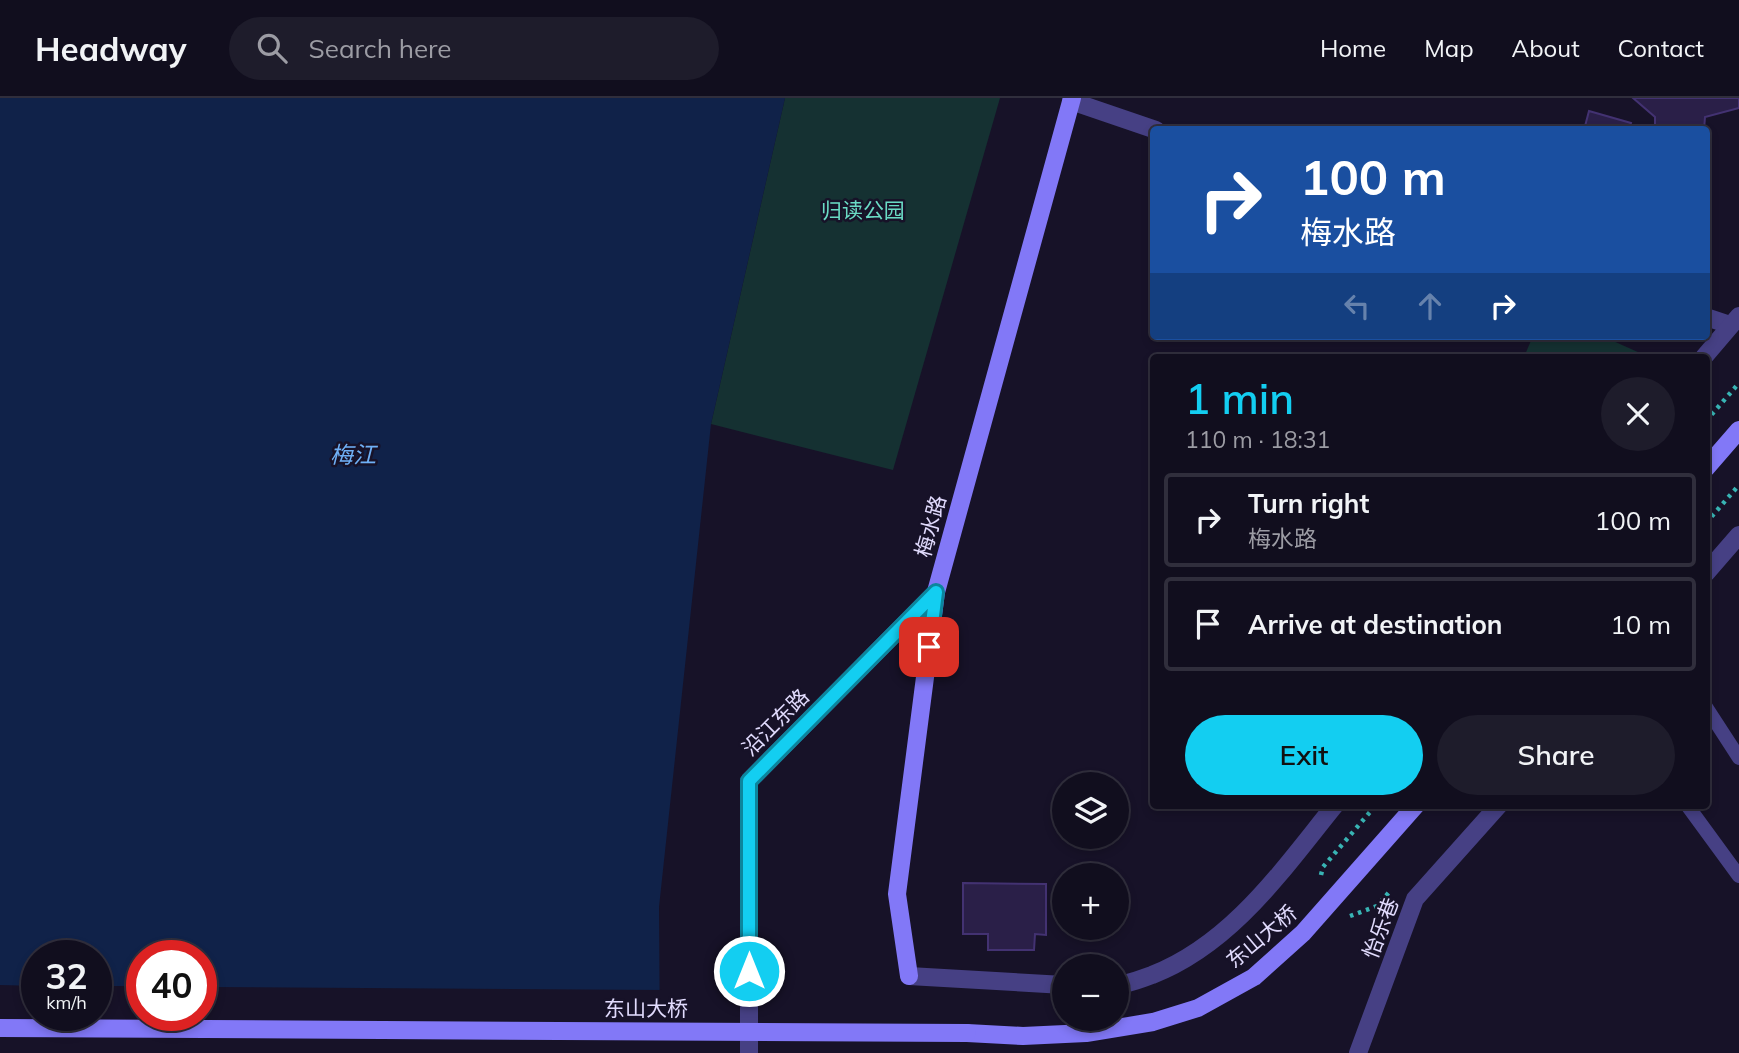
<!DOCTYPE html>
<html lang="en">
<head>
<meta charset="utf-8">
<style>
  :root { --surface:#110e1e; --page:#1e1c2b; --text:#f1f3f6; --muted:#9c9ca4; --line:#302e3c; --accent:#13cef1 }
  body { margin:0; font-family:Mulish,"Noto Sans SC",sans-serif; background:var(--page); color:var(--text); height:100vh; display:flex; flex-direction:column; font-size:26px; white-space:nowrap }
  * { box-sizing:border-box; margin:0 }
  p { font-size:23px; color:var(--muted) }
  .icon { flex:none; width:38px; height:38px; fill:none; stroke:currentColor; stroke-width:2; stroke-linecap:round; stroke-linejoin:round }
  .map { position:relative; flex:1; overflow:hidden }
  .panel { position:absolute; left:1150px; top:256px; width:560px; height:455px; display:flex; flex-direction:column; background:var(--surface); border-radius:7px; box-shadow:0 4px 10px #0003,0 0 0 2px var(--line) }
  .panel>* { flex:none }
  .hud { position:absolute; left:1150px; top:28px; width:560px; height:214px; border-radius:7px; box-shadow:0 4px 10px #0003,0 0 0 2px var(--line); background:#1a4fa0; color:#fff; overflow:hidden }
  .controls { position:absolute; left:1052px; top:674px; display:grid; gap:14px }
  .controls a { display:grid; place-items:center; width:77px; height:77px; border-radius:50%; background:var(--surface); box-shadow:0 4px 10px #0003,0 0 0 2px var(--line); font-size:35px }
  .speed { position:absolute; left:21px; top:842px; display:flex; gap:14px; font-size:35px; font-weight:700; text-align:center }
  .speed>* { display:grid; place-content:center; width:91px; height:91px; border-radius:50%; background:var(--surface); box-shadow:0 4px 10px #0003,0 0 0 2px var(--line); line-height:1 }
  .speed small { font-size:18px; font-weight:400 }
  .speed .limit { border:10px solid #d22; background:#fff; color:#111 }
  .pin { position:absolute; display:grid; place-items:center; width:60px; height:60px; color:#fff; margin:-30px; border-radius:14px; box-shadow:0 4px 10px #0006 }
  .me { position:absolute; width:77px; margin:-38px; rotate:0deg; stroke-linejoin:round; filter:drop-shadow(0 0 5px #0008) }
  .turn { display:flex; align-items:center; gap:24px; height:147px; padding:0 35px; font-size:32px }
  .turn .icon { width:91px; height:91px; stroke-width:2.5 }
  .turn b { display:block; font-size:49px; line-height:60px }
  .lanes { display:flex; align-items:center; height:66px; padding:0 35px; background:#0003; justify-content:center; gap:35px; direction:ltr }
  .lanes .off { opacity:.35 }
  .round { display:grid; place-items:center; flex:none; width:74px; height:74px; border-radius:37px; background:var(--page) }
  .head { display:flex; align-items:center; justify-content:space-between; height:119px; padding:0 35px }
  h1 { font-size:42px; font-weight:600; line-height:52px; color:var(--accent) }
  .action { display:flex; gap:14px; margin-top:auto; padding:14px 35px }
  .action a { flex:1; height:80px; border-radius:42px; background:var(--accent); color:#111; font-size:28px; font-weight:600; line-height:80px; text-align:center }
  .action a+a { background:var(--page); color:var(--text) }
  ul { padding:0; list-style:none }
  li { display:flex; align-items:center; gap:21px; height:94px; margin:0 14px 10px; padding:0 21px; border:4px solid var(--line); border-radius:7px }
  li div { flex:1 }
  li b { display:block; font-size:26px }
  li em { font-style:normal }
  header { display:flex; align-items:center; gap:42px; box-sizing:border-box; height:98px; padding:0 35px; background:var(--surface); border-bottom:2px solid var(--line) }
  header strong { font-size:33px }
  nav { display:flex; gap:38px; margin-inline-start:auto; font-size:24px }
  .search { width:490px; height:63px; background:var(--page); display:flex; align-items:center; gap:18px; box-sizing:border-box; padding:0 24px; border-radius:38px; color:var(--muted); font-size:26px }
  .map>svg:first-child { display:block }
  .green { fill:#153132 }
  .water { fill:#102249; fill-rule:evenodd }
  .pier { fill:#171228 }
  .building { fill:#2a1f48; stroke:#433272; stroke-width:2 }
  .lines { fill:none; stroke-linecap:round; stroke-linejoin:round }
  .path { stroke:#38b4b4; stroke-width:4.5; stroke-dasharray:3.5 5; stroke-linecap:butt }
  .service { stroke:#464084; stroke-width:14 }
  .minor { stroke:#464084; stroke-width:18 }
  .tertiary { stroke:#464084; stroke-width:18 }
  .secondary { stroke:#8278f7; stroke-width:18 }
  .secondary-bridge { stroke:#8278f7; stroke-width:18 }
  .route-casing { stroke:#0c869d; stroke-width:18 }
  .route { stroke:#13cef1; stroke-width:12 }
  .labels { text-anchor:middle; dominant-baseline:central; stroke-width:5; stroke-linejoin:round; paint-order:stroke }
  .park-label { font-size:21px; fill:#6adac4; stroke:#171228 }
  .street-label { font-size:21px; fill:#e1dbfd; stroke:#171228 }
  .water-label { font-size:23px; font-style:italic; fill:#6fb0f6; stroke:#171228 }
</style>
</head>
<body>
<header>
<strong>Headway</strong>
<div class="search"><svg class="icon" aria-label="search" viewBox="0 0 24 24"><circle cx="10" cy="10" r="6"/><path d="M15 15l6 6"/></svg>Search here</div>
<nav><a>Home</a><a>Map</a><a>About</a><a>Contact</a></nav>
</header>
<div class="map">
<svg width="1739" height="955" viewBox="0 0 1739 955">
  <rect width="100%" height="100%" fill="#171228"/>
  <g class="green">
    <path d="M785,0H1000L893,372L711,326Z"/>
    <path d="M1533,238H1602L1649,259H1524Z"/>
  </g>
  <path class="water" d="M0,0H785L711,326L659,809L660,955H0ZM37,858H96V917H37ZM142,858H201V917H142Z"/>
  <path class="pier" d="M0,887L37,888V917H96V888H142V917H201V889L663,892V955H0Z"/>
  <g class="building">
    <path d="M1633,0H1739V10L1705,19L1704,32H1655V19Z"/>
    <path d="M1589,13L1631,25L1629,32H1584Z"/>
    <path d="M963,785L1046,786V837L1035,836L1034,852H988V836H963Z"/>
  </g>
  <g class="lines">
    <g class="path">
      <path d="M1706,323L1739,285"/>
      <path d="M1706,425L1739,387"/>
      <path d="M1321,777L1323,769L1376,707"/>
      <path d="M1350,818L1377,808L1391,792"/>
    </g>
    <g class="service">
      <path d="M1706,609L1739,660"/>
      <path d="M1687,707L1739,778"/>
    </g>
    <g class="minor">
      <path d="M1071,3L1156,32"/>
      <path d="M1706,219L1730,227"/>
      <path d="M1704,259L1739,218"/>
      <path d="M1706,475L1739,437"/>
      <path d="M909,878L1064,887"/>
      <path d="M1116,887C1130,886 1140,881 1152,877C1232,846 1283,771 1335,707"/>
      <path d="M1358,955L1415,801L1499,707"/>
    </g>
    <path class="tertiary" d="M749,955V683L936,494"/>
    <g class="secondary">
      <path d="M1706,370L1739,332"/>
      <path d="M909,878L897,796L936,494L1072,0"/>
      <path d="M967,935L1023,938L1086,935L1153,924L1198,910L1254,879L1303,835L1416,707"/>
    </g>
    <path class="secondary-bridge" d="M0,930L967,935"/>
  </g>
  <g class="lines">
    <g class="route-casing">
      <path id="route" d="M749,873V683L936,494L929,549"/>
    </g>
    <use href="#route" class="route"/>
  </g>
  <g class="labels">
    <g class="park-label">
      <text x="863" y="112">归读公园</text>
    </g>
    <g class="street-label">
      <text transform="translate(930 428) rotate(-75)">梅水路</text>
      <text transform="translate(775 624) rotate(-45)">沿江东路</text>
      <text transform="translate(1380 830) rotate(-69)">怡乐巷</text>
      <text transform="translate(1261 838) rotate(-40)">东山大桥</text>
      <text x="646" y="910">东山大桥</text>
    </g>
    <g class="water-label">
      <text x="353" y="356">梅江</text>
    </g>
  </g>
</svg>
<div class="controls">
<a><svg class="icon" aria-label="layers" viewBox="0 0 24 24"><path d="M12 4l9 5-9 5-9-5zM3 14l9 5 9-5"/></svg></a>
<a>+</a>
<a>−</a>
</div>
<div class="speed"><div>32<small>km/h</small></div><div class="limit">40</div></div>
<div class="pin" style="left:929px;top:549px;background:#d93025"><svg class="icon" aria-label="arrive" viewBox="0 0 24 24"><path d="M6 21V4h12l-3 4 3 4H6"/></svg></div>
<svg class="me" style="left:749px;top:873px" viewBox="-20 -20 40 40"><circle r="17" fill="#13cef1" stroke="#fff" stroke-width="3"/><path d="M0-11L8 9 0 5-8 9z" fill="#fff"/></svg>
<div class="hud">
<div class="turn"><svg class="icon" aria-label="right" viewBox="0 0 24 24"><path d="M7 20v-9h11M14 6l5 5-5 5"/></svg><div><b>100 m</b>梅水路</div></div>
<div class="lanes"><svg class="icon off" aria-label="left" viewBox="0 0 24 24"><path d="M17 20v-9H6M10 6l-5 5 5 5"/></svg><svg class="icon off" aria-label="ahead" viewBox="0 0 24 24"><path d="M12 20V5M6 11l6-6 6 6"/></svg><svg class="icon" aria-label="right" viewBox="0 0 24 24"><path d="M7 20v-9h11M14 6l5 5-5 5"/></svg></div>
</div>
<section class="panel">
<div class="head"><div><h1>1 min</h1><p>110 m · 18:31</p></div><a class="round"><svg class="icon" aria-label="close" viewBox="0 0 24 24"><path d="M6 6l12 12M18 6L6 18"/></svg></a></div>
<ul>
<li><svg class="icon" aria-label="right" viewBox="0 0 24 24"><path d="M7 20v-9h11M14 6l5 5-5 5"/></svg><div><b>Turn right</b><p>梅水路</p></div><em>100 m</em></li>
<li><svg class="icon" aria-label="arrive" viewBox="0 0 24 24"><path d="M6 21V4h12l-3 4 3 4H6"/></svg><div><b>Arrive at destination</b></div><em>10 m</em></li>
</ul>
<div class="action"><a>Exit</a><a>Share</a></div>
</section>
</div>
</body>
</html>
